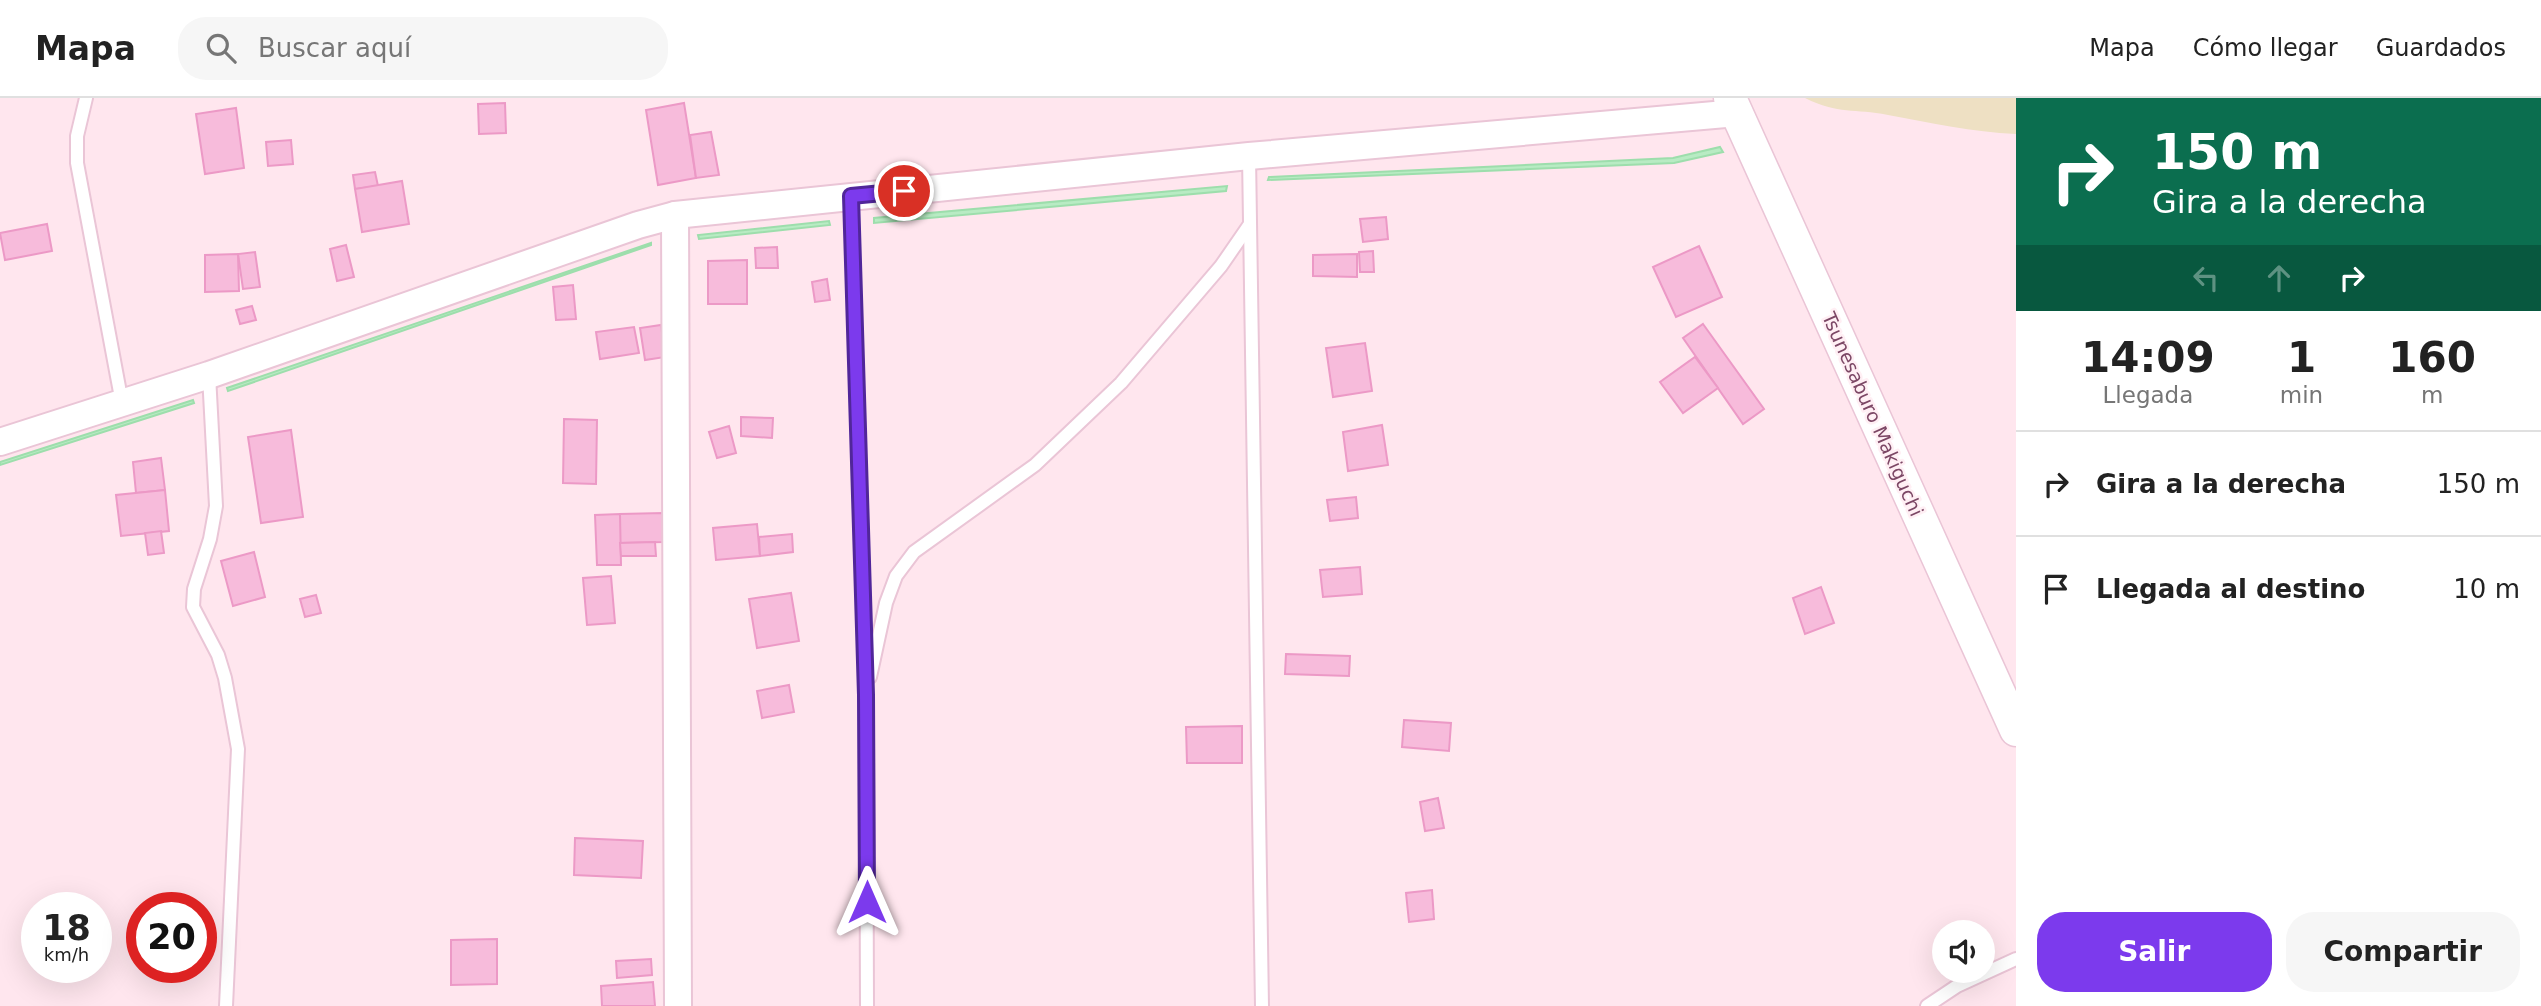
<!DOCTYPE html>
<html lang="es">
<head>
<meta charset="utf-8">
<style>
  :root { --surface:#fff; --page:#f6f6f6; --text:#222; --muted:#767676; --line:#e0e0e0; --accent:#7c3aed }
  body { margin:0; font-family:"DejaVu Sans",sans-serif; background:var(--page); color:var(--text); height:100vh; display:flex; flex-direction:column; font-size:26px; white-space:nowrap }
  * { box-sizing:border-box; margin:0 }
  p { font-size:23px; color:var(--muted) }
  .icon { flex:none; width:38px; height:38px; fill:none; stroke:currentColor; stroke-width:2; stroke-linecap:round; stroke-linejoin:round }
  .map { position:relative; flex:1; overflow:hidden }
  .sheet { display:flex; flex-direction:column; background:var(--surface); width:525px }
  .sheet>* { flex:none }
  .hud { background:#0b6e4f; color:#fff; overflow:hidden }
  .controls { position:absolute; left:1932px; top:822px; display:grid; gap:14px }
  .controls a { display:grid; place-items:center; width:63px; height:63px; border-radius:50%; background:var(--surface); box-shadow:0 7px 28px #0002; font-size:35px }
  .speed { position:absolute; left:21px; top:794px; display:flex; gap:14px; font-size:35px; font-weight:700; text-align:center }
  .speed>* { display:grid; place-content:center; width:91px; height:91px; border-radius:50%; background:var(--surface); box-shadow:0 7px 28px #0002; line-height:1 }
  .speed small { font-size:18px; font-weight:400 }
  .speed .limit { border:10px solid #d22; background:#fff; color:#111 }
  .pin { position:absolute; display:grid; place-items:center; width:60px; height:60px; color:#fff; margin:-30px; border:4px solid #fff; border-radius:50%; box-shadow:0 2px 7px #0007 }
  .me { position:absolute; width:77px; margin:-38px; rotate:0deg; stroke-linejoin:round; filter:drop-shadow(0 0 5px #0008) }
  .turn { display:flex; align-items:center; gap:24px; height:147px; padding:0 21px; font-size:32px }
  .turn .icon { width:91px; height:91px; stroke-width:2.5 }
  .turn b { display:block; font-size:49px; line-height:60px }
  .lanes { display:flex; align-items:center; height:66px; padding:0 21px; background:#0003; justify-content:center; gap:35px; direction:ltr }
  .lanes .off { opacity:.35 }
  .eta { display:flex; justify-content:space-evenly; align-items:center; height:119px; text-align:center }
  .eta b { font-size:42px; font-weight:800; line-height:49px }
  .primary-button { display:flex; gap:14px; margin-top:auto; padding:14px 21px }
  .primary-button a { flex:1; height:80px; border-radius:28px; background:var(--accent); color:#fff; font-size:28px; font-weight:800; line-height:80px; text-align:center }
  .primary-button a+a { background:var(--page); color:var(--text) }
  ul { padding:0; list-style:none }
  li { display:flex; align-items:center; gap:21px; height:105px; padding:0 21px; border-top:2px solid var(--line) }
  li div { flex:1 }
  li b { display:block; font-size:26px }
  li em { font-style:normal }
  header { display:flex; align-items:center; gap:42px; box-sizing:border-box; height:98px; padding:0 35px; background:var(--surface); border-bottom:2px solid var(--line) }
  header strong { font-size:33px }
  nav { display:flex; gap:38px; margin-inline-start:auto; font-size:24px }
  .search { width:490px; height:63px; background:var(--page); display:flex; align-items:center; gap:18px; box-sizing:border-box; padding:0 24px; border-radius:28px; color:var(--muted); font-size:26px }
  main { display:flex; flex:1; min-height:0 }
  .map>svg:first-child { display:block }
  .green { fill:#eee0c3 }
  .water { fill:#b8ebc3; stroke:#9ddeac; stroke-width:2 }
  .building { fill:#f7bbdb; stroke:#ec99c6; stroke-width:2 }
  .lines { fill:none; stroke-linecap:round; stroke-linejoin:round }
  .service-casing { stroke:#eac5d6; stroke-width:16 }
  .minor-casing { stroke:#eac5d6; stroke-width:30 }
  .tertiary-casing { stroke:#eac5d6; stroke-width:35 }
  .service { stroke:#fff; stroke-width:12 }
  .minor { stroke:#fff; stroke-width:26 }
  .tertiary { stroke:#fff; stroke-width:32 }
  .route-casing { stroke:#51269a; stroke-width:18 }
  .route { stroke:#7c3aed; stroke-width:12 }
  .labels { text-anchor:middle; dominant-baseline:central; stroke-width:5; stroke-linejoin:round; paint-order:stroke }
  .street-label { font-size:19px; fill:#7c4765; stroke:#ffeff4 }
</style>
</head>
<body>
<header>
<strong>Mapa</strong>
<div class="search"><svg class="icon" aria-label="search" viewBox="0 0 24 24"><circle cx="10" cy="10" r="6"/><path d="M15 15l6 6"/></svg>Buscar aquí</div>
<nav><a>Mapa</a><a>Cómo llegar</a><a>Guardados</a></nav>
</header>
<main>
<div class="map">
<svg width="2016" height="908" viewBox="0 0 2016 908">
  <rect width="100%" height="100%" fill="#ffe6ee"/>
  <path class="green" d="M1805,0H2016V36C1972,34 1931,25 1888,17C1854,10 1839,17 1805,0Z"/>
  <g class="water">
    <path d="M1720,49L1723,54L1674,65L1268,82L1269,79L1673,60Z"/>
    <path d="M1227,88L1226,93L874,125V120Z"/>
    <path d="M829,123L830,127L699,141L698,137Z"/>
    <path d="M651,145V147L228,293L227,290Z"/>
    <path d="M193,302L194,305L0,367V364Z"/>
  </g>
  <g class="building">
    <path d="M505,5L506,35L479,36L478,6Z"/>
    <path d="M684,5L696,80L658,87L646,12Z"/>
    <path d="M236,10L244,70L205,76L196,16Z"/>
    <path d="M711,34L719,77L696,80L690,37Z"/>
    <path d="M291,42L293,66L268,68L266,44Z"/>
    <path d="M375,74L378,88L355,91L353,77Z"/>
    <path d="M402,83L409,126L362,134L355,91Z"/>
    <path d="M1386,119L1388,141L1363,144L1360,121Z"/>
    <path d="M47,126L52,153L5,162L0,135Z"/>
    <path d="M346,147L354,179L337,183L330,151Z"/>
    <path d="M1699,148L1722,199L1676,219L1653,169Z"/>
    <path d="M777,149L778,170H756L755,150Z"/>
    <path d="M1373,153L1374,174H1360L1359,154Z"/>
    <path d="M255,154L260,189L243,191L238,156Z"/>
    <path d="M238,156L239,193L205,194V157Z"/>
    <path d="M1357,156V179L1313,178V157Z"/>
    <path d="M747,162V206H708V163Z"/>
    <path d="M827,181L830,202L815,204L812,184Z"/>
    <path d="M573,187L576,221L556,222L553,189Z"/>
    <path d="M252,208L256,222L240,226L236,212Z"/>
    <path d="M1703,226L1764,311L1743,326L1683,240Z"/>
    <path d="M661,227L665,259L645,262L640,230Z"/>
    <path d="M634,229L639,255L600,261L596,234Z"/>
    <path d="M1365,245L1372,293L1333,299L1326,250Z"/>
    <path d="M1695,259L1718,290L1683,315L1660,284Z"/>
    <path d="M741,319L773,320L772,340L741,338Z"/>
    <path d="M564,321L597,322L596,386L563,385Z"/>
    <path d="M1382,327L1388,367L1348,373L1343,334Z"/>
    <path d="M729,328L736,355L717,360L709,334Z"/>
    <path d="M291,332L303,419L261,425L248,339Z"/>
    <path d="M161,360L165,392L136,395L133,364Z"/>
    <path d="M165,392L169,433L121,438L116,397Z"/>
    <path d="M1356,399L1358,420L1330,423L1327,402Z"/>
    <path d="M663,415V444L620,445V416Z"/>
    <path d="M620,416L621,467H597L595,417Z"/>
    <path d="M757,426L760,458L716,462L713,430Z"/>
    <path d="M161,433L164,455L148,457L145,435Z"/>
    <path d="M792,436L793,454L760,458L759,439Z"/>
    <path d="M655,444L656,458H621L620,445Z"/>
    <path d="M254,454L265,499L233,508L221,463Z"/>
    <path d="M1360,469L1362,496L1323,499L1320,472Z"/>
    <path d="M611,478L615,525L587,527L583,480Z"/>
    <path d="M1821,489L1834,525L1805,536L1793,500Z"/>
    <path d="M791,495L799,543L757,550L749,501Z"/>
    <path d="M316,497L321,515L305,519L300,501Z"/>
    <path d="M1286,556L1350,558L1349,578L1285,576Z"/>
    <path d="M789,587L794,614L762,620L757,593Z"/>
    <path d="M1404,622L1451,625L1449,653L1402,649Z"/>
    <path d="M1242,628V665H1187L1186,629Z"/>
    <path d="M1438,700L1444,730L1425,733L1420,704Z"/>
    <path d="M575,740L643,743L641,780L574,777Z"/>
    <path d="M1432,792L1434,821L1409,824L1406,795Z"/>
    <path d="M497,841V886L451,887V842Z"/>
    <path d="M651,861L652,877L617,880L616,863Z"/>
    <path d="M653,884L655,908H602L601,888Z"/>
  </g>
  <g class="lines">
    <g class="service-casing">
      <g id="service">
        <path d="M86,0L77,38V65L122,305"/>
        <path d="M1249,58L1262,908"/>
        <path d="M851,98L866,597L867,908"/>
        <path d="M209,277L216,408L210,441L194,491L193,509L218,557L225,580L238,651L226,908"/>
        <path d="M870,579L886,505L896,478L914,454L1035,367L1121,285L1221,168L1250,126"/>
        <path d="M1927,908L1957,888L2016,861"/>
      </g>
    </g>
    <g class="minor-casing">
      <g id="minor">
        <path d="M675,117L678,908"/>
        <path d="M0,344L209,277L638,127L675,117L1249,58L1737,15"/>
      </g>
    </g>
    <g class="tertiary-casing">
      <path id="tertiary" d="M1730,0L2016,632"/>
    </g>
    <use href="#service" class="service"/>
    <use href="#minor" class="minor"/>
    <use href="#tertiary" class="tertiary"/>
  </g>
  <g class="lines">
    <g class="route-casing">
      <path id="route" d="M867,804L866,597L851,98L904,93"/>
    </g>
    <use href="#route" class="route"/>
  </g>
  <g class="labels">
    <g class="street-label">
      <text transform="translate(1873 316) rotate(66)">Tsunesaburo Makiguchi</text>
    </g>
  </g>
</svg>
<div class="controls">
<a><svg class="icon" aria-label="sound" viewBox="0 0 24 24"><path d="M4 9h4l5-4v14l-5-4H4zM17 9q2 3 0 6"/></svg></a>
</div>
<div class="speed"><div>18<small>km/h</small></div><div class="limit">20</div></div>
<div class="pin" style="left:904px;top:93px;background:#d93025"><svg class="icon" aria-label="arrive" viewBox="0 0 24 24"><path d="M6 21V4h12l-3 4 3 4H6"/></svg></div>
<svg class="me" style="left:867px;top:804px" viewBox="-20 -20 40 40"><path d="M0-17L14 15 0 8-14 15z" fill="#7c3aed" stroke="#fff" stroke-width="4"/></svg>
</div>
<section class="sheet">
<div class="hud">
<div class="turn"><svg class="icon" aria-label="right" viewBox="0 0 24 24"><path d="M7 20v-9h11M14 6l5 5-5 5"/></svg><div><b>150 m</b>Gira a la derecha</div></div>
<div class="lanes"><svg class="icon off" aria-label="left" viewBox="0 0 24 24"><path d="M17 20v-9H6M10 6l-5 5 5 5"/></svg><svg class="icon off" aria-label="ahead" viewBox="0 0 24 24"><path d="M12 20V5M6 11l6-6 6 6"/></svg><svg class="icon" aria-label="right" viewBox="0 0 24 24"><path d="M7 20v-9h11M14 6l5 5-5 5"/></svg></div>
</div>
<div class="eta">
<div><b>14:09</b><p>Llegada</p></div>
<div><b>1</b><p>min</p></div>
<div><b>160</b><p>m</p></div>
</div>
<ul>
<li><svg class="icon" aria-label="right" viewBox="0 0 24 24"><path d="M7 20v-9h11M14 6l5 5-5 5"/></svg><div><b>Gira a la derecha</b></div><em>150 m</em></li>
<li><svg class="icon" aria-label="arrive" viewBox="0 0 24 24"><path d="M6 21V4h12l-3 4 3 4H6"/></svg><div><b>Llegada al destino</b></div><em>10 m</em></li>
</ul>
<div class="primary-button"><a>Salir</a><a>Compartir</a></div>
</section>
</main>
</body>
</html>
